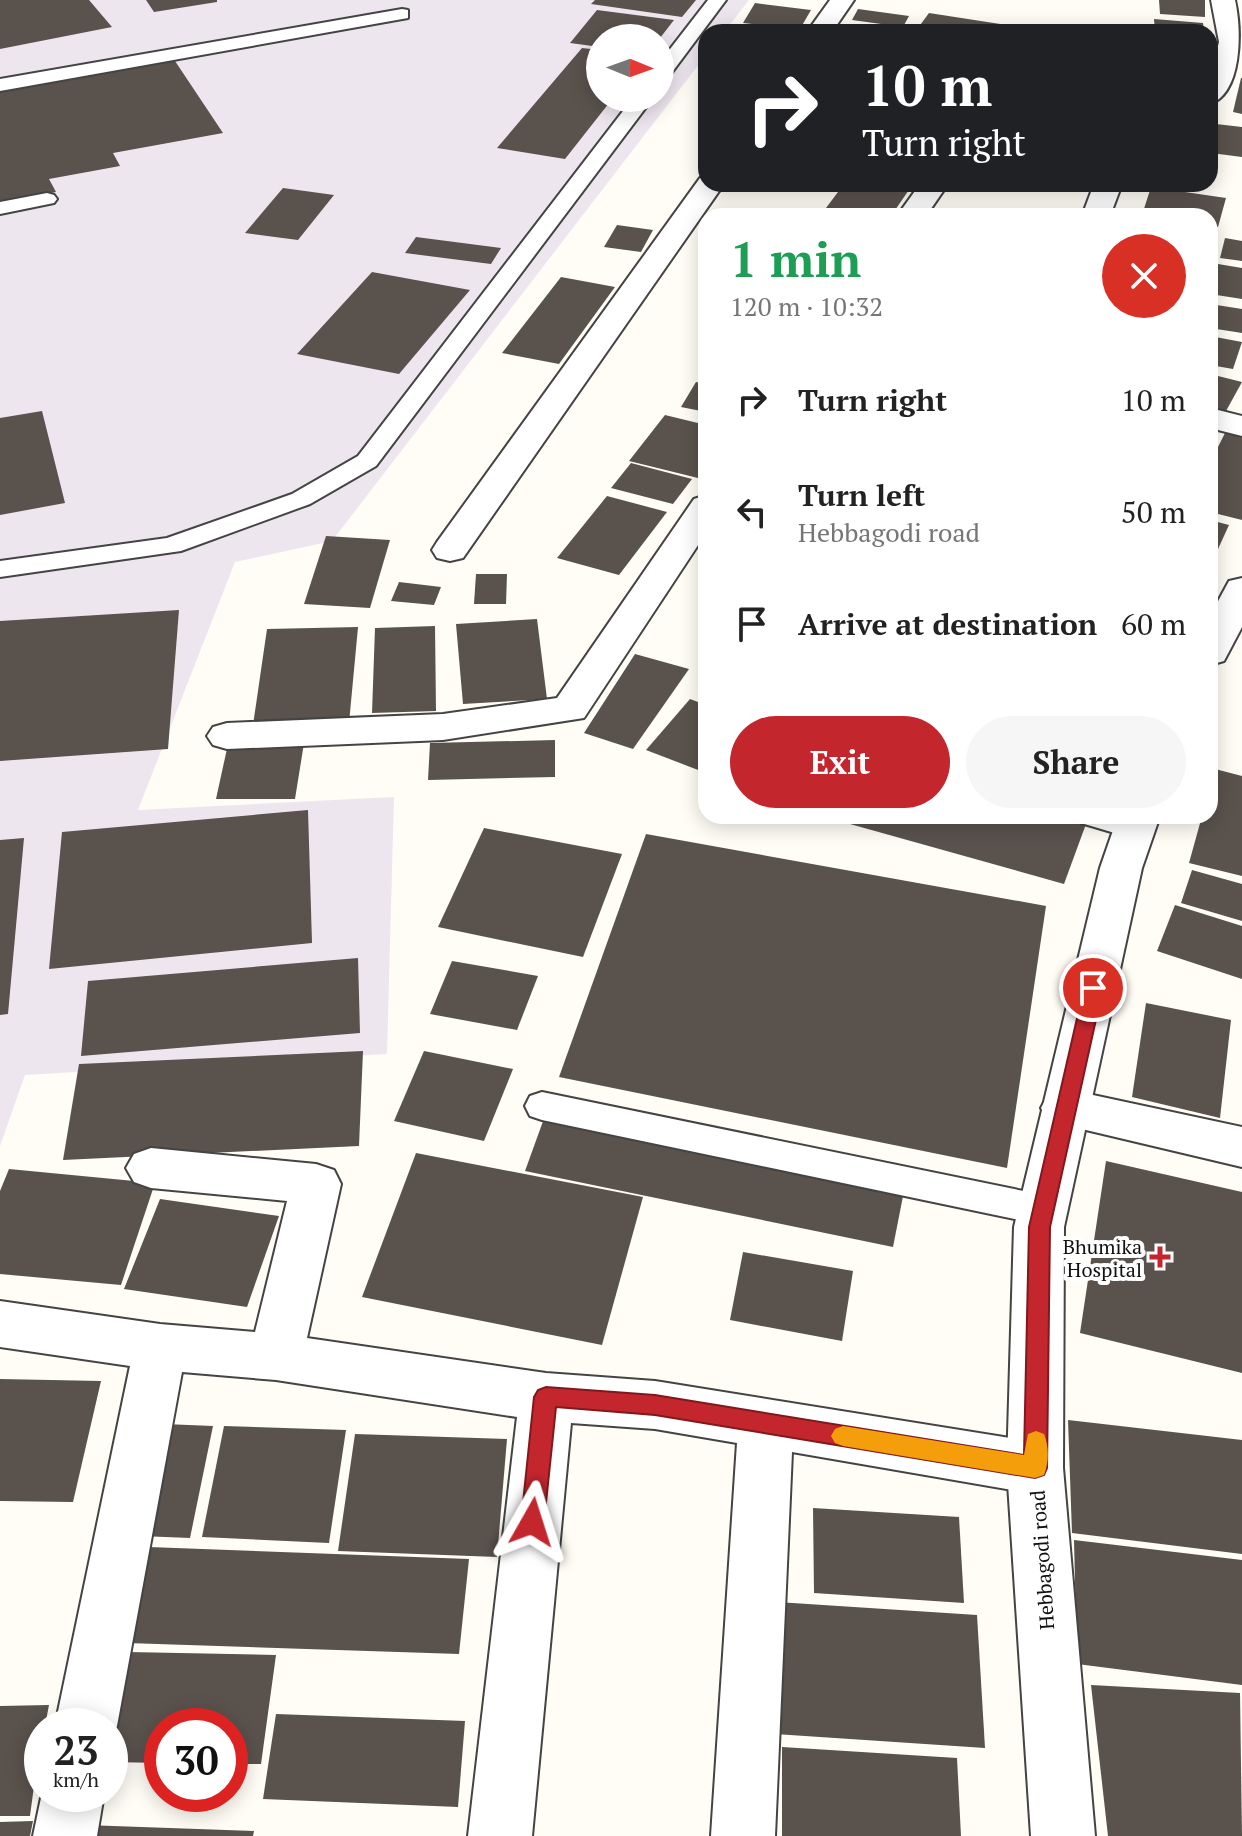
<!DOCTYPE html>
<html lang="en">
<head>
<meta charset="utf-8">
<style>
  :root { --surface:#fff; --page:#f6f6f6; --text:#222; --muted:#767676; --accent:#c4262e }
  body { margin:0; font-family:"PT Serif",serif; background:var(--page); color:var(--text); height:100vh; display:flex; flex-direction:column; font-size:30px; white-space:nowrap }
  * { box-sizing:border-box; margin:0 }
  p { font-size:26px; color:var(--muted) }
  .icon { flex:none; width:44px; height:44px; fill:none; stroke:currentColor; stroke-width:2; stroke-linecap:round; stroke-linejoin:round }
  .map { position:relative; flex:1; overflow:hidden }
  .details { position:absolute; left:698px; top:208px; width:520px; height:616px; display:flex; flex-direction:column; background:var(--surface); border-radius:24px; box-shadow:0 4px 20px #0003 }
  .details>* { flex:none }
  .hud { position:absolute; left:698px; top:24px; width:520px; height:168px; border-radius:24px; box-shadow:0 4px 20px #0003; background:#202124; color:#fff; overflow:hidden }
  .needle { width:52px; rotate:91deg }
  .buttons { position:absolute; left:586px; top:24px; display:grid; gap:16px }
  .buttons a { display:grid; place-items:center; width:88px; height:88px; border-radius:50%; background:var(--surface); box-shadow:0 4px 20px #0003; font-size:40px }
  .speed { position:absolute; left:24px; top:1708px; display:flex; gap:16px; font-size:40px; font-weight:700; text-align:center }
  .speed>* { display:grid; place-content:center; width:104px; height:104px; border-radius:50%; background:var(--surface); box-shadow:0 4px 20px #0003; line-height:1 }
  .speed small { font-size:20px; font-weight:400 }
  .speed .limit { border:12px solid #d22; background:#fff; color:#111 }
  .pin { position:absolute; display:grid; place-items:center; width:68px; height:68px; color:#fff; margin:-34px; border:4px solid #fff; border-radius:50%; box-shadow:0 2px 8px #0007 }
  .me { position:absolute; width:88px; margin:-44px; rotate:6deg; stroke-linejoin:round; filter:drop-shadow(0 0 6px #0008) }
  .turn { display:flex; align-items:center; gap:28px; height:168px; padding:0 32px; font-size:36px }
  .turn .icon { width:104px; height:104px; stroke-width:2.5 }
  .turn b { display:block; font-size:56px; line-height:68px }
  .round { display:grid; place-items:center; flex:none; width:84px; height:84px; border-radius:42px; background:var(--page) }
  .head { display:flex; align-items:center; justify-content:space-between; height:136px; padding:0 32px }
  h1 { font-size:48px; font-weight:800; line-height:60px; color:#1e9e55 }
  .primary-button { display:flex; gap:16px; margin-top:auto; padding:16px 32px }
  .primary-button a { flex:1; height:92px; border-radius:48px; background:var(--accent); color:#fff; font-size:32px; font-weight:800; line-height:92px; text-align:center }
  .primary-button a+a { background:var(--page); color:var(--text) }
  ul { padding:0; list-style:none }
  li { display:flex; align-items:center; gap:24px; height:112px; padding:0 32px }
  li div { flex:1 }
  li b { display:block; font-size:30px }
  li em { font-style:normal }
  .map>svg:first-child { display:block }
  .industrial { fill:#eee6ef; fill-rule:evenodd }
  .building { fill:#5a524d }
  .lines { fill:none; stroke-linecap:round; stroke-linejoin:round }
  .service-casing { stroke:#444; stroke-width:4 }
  .minor-casing { stroke:#444; stroke-width:4 }
  .tertiary-casing { stroke:#444; stroke-width:4 }
  .service { fill:#fff; fill-rule:evenodd }
  .minor { fill:#fff; fill-rule:evenodd }
  .tertiary { fill:#fff; fill-rule:evenodd }
  .route { fill:#c4262e; stroke:#7f191e; stroke-width:2 }
  .slow { fill:#f59e0b }
  .poi-dot { fill:#c4262e; stroke:#fff; stroke-width:3 }
  .labels { text-anchor:middle; dominant-baseline:central; stroke-width:8; stroke-linejoin:round; paint-order:stroke }
  .poi-label { font-size:20px; fill:#111; stroke:#fff; text-anchor:end }
  .street-label { font-size:20px; fill:#111; stroke:#fff }
</style>
</head>
<body>
<div class="map">
<svg width="1242" height="1836" viewBox="0 0 1242 1836">
  <rect width="100%" height="100%" fill="#fffdf5"/>
  <path class="industrial" d="M0,0H749L724,32H706V55L332,541L235,562L138,810L394,797L387,1054L25,1075L0,1146ZM600,38H660V98H600Z"/>
  <g class="building">
    <path d="M0,0H89L112,27L0,49Z"/>
    <path d="M146,0H217V2L154,12Z"/>
    <path d="M595,0H696L682,17L591,4Z"/>
    <path d="M1159,0H1205V17L1160,14Z"/>
    <path d="M755,3L811,10L800,29L743,23Z"/>
    <path d="M858,9L909,16L903,27L852,20Z"/>
    <path d="M597,10L674,20L660,38H600V47L570,43Z"/>
    <path d="M929,13L1040,30V32H915Z"/>
    <path d="M1154,19L1203,23L1204,32H1155Z"/>
    <path d="M582,48L600,50V98H613L565,159L497,148Z"/>
    <path d="M173,58L223,133L113,153L120,166L49,179L56,192L0,203V88Z"/>
    <path d="M1241,78H1242V114L1233,112Z"/>
    <path d="M1216,124L1242,127V157L1211,153Z"/>
    <path d="M844,184H913L891,216H820Z"/>
    <path d="M1151,187L1226,198L1218,227L1210,226V216L1142,215Z"/>
    <path d="M283,188L334,195L298,240L245,233Z"/>
    <path d="M617,225L653,230L641,252L604,247Z"/>
    <path d="M416,237L501,248L491,264L405,253Z"/>
    <path d="M1225,238L1242,241V261L1220,258Z"/>
    <path d="M1218,264L1242,268V299L1210,294Z"/>
    <path d="M372,272L470,290L399,374L297,354Z"/>
    <path d="M561,277L615,287L559,364L502,353Z"/>
    <path d="M1210,304L1242,309V333L1210,328Z"/>
    <path d="M1210,336L1242,342L1233,369L1210,365Z"/>
    <path d="M1210,374L1242,382L1226,411L1210,407Z"/>
    <path d="M696,382L706,384V412L681,407Z"/>
    <path d="M42,411L65,503L0,515V418Z"/>
    <path d="M665,415L706,425V466L698,478L629,461Z"/>
    <path d="M1227,429L1242,432V520L1210,512V463Z"/>
    <path d="M631,463L692,479L673,504L611,488Z"/>
    <path d="M607,496L667,512L619,575L557,558Z"/>
    <path d="M1210,520L1229,525L1218,549L1210,547Z"/>
    <path d="M326,536L390,540L370,608L304,604Z"/>
    <path d="M476,574H507L506,604H474Z"/>
    <path d="M399,582L441,587L434,605L391,601Z"/>
    <path d="M179,610L168,749L0,761V621Z"/>
    <path d="M537,619L547,699L463,704L456,624Z"/>
    <path d="M435,626L436,711L372,713L375,628Z"/>
    <path d="M358,627L349,723L253,725L267,629Z"/>
    <path d="M635,654L689,669L633,749L584,733Z"/>
    <path d="M690,699L706,705V773L646,750Z"/>
    <path d="M555,740V777L428,780L430,743Z"/>
    <path d="M304,743L295,799H216L228,744Z"/>
    <path d="M1215,769L1242,776V876L1189,863L1202,816H1210V786Z"/>
    <path d="M308,810L312,943L49,969L62,832Z"/>
    <path d="M1056,816L1086,824L1064,884L825,817Z"/>
    <path d="M484,828L622,854L583,957L438,927Z"/>
    <path d="M646,834L1046,906L1007,1168L559,1077Z"/>
    <path d="M24,838L8,1014L0,1015V840Z"/>
    <path d="M1192,870L1242,884V921L1181,903Z"/>
    <path d="M1175,905L1242,926V979L1157,951Z"/>
    <path d="M358,958L360,1033L81,1056L88,981Z"/>
    <path d="M452,961L538,976L517,1030L430,1014Z"/>
    <path d="M1146,1003L1231,1020L1220,1118L1132,1097Z"/>
    <path d="M363,1051L359,1146L63,1160L79,1064Z"/>
    <path d="M424,1051L513,1069L484,1141L394,1121Z"/>
    <path d="M546,1113L905,1186L893,1247L525,1171Z"/>
    <path d="M416,1153L643,1197L602,1345L362,1297Z"/>
    <path d="M1106,1161L1242,1192V1373L1080,1333Z"/>
    <path d="M9,1169L155,1183L121,1285L0,1274V1191Z"/>
    <path d="M160,1199L279,1216L247,1307L124,1289Z"/>
    <path d="M743,1252L853,1271L842,1341L730,1320Z"/>
    <path d="M0,1379L101,1381L73,1502L0,1501Z"/>
    <path d="M1068,1420L1242,1440V1554L1072,1533Z"/>
    <path d="M164,1424L213,1426L190,1538L140,1536Z"/>
    <path d="M224,1426L346,1430L329,1543L202,1537Z"/>
    <path d="M355,1434L507,1439L497,1557L338,1551Z"/>
    <path d="M813,1508L959,1517L964,1603L814,1593Z"/>
    <path d="M1074,1540L1242,1560V1685L1077,1664Z"/>
    <path d="M149,1547L469,1559L459,1654L127,1643Z"/>
    <path d="M777,1602L977,1615L985,1748L775,1734Z"/>
    <path d="M128,1652L276,1655L261,1764H230V1726H162V1763L110,1762V1743Z"/>
    <path d="M1091,1685L1240,1693L1242,1836H1108Z"/>
    <path d="M49,1705L45,1726H42L30,1816H0V1706Z"/>
    <path d="M276,1714L465,1721L458,1807L263,1799Z"/>
    <path d="M782,1747L957,1758L961,1836H782Z"/>
    <path d="M33,1821L30,1836H0V1822Z"/>
    <path d="M85,1825L254,1831L253,1836H82Z"/>
  </g>
  <g class="lines">
    <g class="service-casing">
      <g id="service">
        <path d="M708,0H726L667,79L660,81V62Z"/>
        <path d="M402,9L408,10V18L0,91V79Z"/>
        <path d="M633,98H653L376,466L310,504L181,551L0,577V561L167,538L292,494L358,456Z"/>
        <path d="M47,193L54,195L57,199L54,203L0,214V202Z"/>
        <path d="M1077,816H1130L1146,821L1150,828L1146,835L1135,839L1081,823Z"/>
        <path d="M542,1092L1043,1195L1056,1199L1061,1210L1056,1221L1043,1225L542,1120L530,1116L525,1106L530,1096Z"/>
      </g>
    </g>
    <g class="minor-casing">
      <g id="minor">
        <path d="M830,0H854L832,32H807Z"/>
        <path d="M1211,0H1235C1242,32 1242,93 1210,104V76L1219,42Z"/>
        <path d="M706,177V184H724L463,558L450,561L437,558L432,550L437,542L700,178Z"/>
        <path d="M920,184H948L926,216H897Z"/>
        <path d="M1094,184H1122L1110,216H1082Z"/>
        <path d="M1210,408L1242,416V436L1210,428Z"/>
        <path d="M706,495V533L584,718L443,740L227,749L213,745L207,736L213,727L227,723L443,714L557,698L694,499Z"/>
        <path d="M1065,1089L1242,1127V1167L1048,1121L1041,1108L1048,1095Z"/>
        <path d="M151,1148L316,1164L334,1170L341,1184L307,1338L546,1373L655,1381L1035,1442L1055,1450L1063,1468L1055,1486L1035,1494L792,1452L775,1836H711L737,1443L655,1429L571,1423L532,1836H468L517,1417L276,1380L182,1372L117,1726L110,1742V1726H55L130,1366L0,1347V1301L160,1324L255,1332L287,1201L151,1188L134,1182L126,1168L134,1154Z"/>
        <path d="M42,1793L104,1794L97,1836H33Z"/>
      </g>
    </g>
    <g class="tertiary-casing">
      <g id="tertiary">
        <path d="M1242,578V627L1224,661L1210,665V616L1229,581Z"/>
        <path d="M1118,816H1160L1142,868L1064,1227L1063,1468L1095,1836H1031L1007,1468L1014,1227L1100,868Z"/>
      </g>
    </g>
    <use href="#service" class="service"/>
    <use href="#minor" class="minor"/>
    <use href="#tertiary" class="tertiary"/>
  </g>
  <path class="route" d="M1093,981L1103,988L1050,1227L1047,1468L1044,1475L1035,1478L655,1415L556,1407L544,1522L541,1530L532,1533L524,1530L521,1522L534,1397L538,1390L546,1387L655,1395L1024,1455L1029,1227L1084,988Z"/>
  <path class="slow" d="M843,1426L1024,1455L1028,1434L1036,1431L1044,1434C1049,1446 1049,1463 1044,1475L1035,1478L843,1446L835,1443L831,1436L835,1429Z"/>
  <path class="poi-dot" d="M1156 1245h8v8h8v8h-8v8h-8v-8h-8v-8h8z"/>
  <g class="labels">
    <g class="poi-label">
      <text x="1142" y="1246">Bhumika<tspan x="1142" dy="23">Hospital</tspan></text>
    </g>
    <g class="street-label">
      <text transform="translate(1042 1560) rotate(-94)">Hebbagodi road</text>
    </g>
  </g>
</svg>
<div class="buttons">
<a><svg class="needle" viewBox="-14 -14 28 28"><path d="M0-13l5 13h-10z" fill="#e53935"/><path d="M0 13l5-13h-10z" fill="#767676"/></svg></a>
</div>
<div class="speed"><div>23<small>km/h</small></div><div class="limit">30</div></div>
<div class="pin" style="left:1093px;top:988px;background:#d93025"><svg class="icon" aria-label="arrive" viewBox="0 0 24 24"><path d="M6 21V4h12l-3 4 3 4H6"/></svg></div>
<svg class="me" style="left:532px;top:1522px" viewBox="-20 -20 40 40"><path d="M0-17L14 15 0 8-14 15z" fill="#c4262e" stroke="#fff" stroke-width="4"/></svg>
<div class="hud">
<div class="turn"><svg class="icon" aria-label="right" viewBox="0 0 24 24"><path d="M7 20v-9h11M14 6l5 5-5 5"/></svg><div><b>10 m</b>Turn right</div></div>
</div>
<section class="details">
<div class="head"><div><h1>1 min</h1><p>120 m · 10:32</p></div><a class="round" style="background:#d93025;color:#fff"><svg class="icon" aria-label="close" viewBox="0 0 24 24"><path d="M6 6l12 12M18 6L6 18"/></svg></a></div>
<ul>
<li><svg class="icon" aria-label="right" viewBox="0 0 24 24"><path d="M7 20v-9h11M14 6l5 5-5 5"/></svg><div><b>Turn right</b></div><em>10 m</em></li>
<li><svg class="icon" aria-label="left" viewBox="0 0 24 24"><path d="M17 20v-9H6M10 6l-5 5 5 5"/></svg><div><b>Turn left</b><p>Hebbagodi road</p></div><em>50 m</em></li>
<li><svg class="icon" aria-label="arrive" viewBox="0 0 24 24"><path d="M6 21V4h12l-3 4 3 4H6"/></svg><div><b>Arrive at destination</b></div><em>60 m</em></li>
</ul>
<div class="primary-button"><a>Exit</a><a>Share</a></div>
</section>
</div>
</body>
</html>
